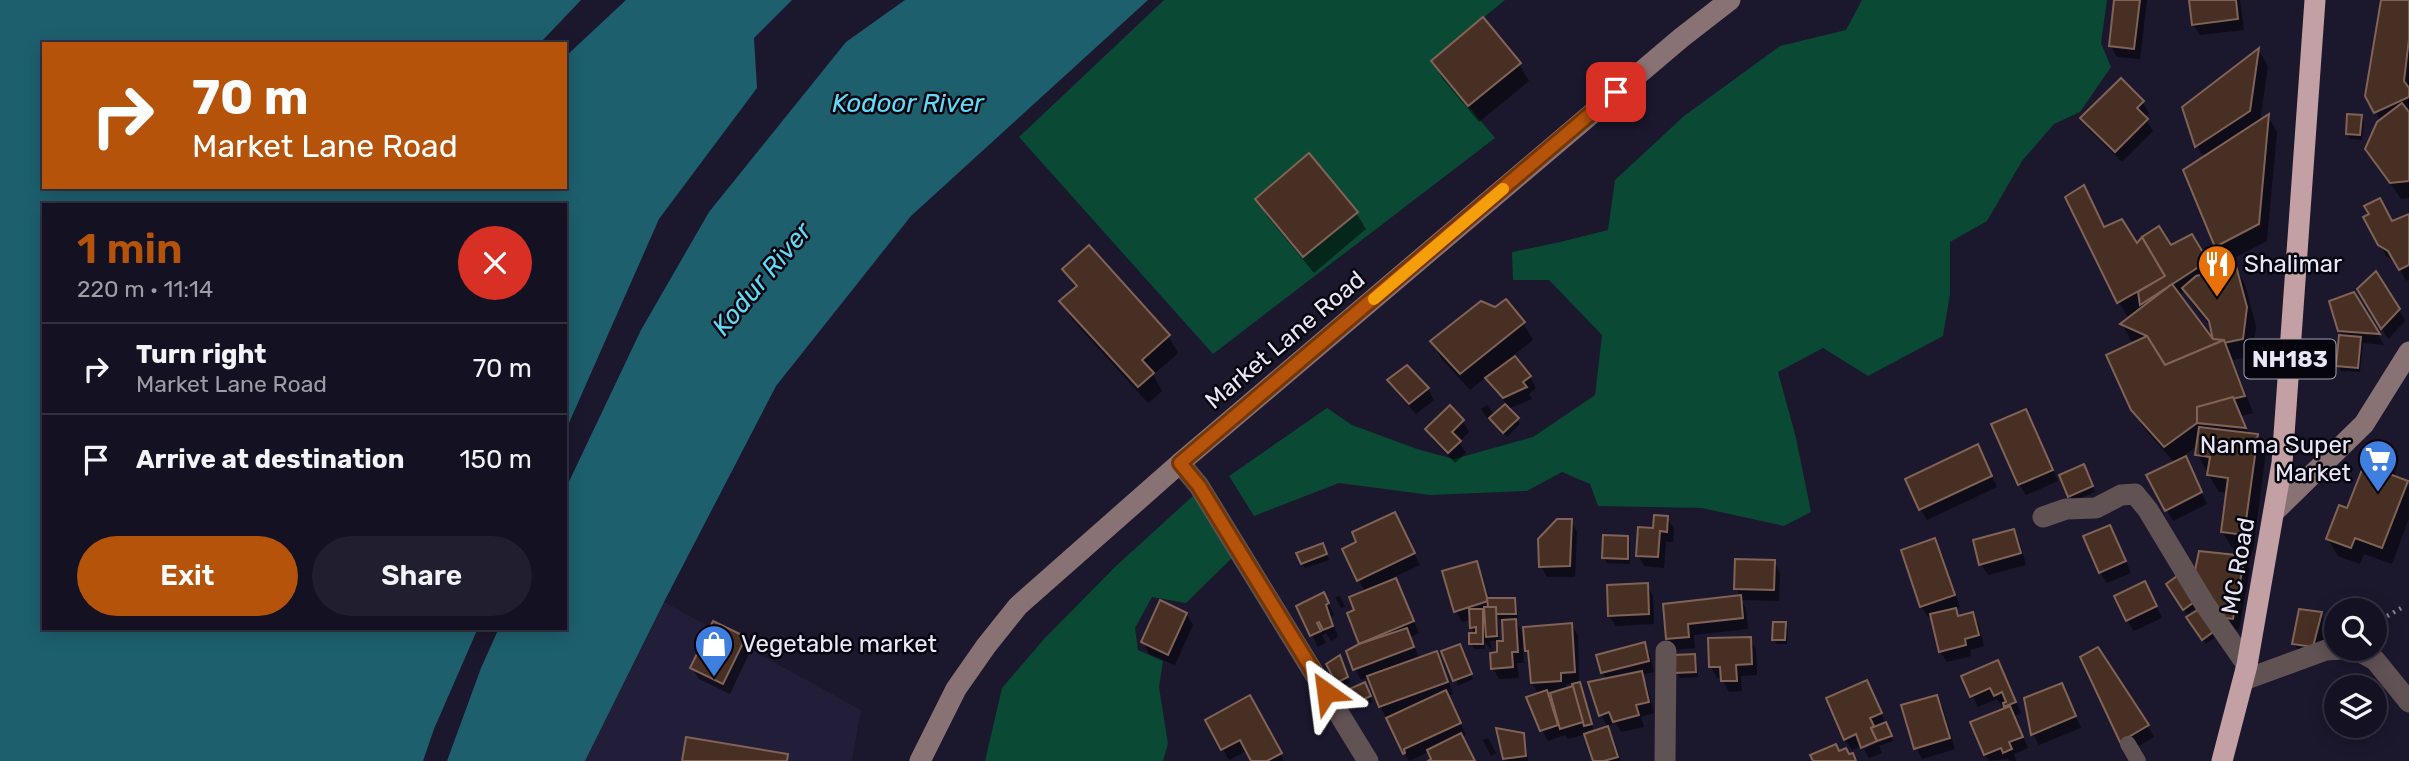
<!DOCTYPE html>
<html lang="en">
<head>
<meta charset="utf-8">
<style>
  :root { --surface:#141122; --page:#211f2f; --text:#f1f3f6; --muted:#9d9da5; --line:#333140; --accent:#b45309 }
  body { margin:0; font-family:Rubik,sans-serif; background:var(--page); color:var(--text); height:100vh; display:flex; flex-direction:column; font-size:26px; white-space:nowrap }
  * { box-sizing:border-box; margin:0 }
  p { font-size:23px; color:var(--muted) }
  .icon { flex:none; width:38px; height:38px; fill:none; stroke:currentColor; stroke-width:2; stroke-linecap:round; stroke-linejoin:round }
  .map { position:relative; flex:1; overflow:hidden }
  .sheet { position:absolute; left:42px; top:203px; width:525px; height:427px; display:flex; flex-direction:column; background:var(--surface); border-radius:0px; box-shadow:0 4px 18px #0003,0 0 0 2px var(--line) }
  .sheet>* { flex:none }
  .top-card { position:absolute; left:42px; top:42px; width:525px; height:147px; border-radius:0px; box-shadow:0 4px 18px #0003,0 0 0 2px var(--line); background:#b45309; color:#fff; overflow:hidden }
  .tools { position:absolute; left:2324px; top:598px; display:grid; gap:14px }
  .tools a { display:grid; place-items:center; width:63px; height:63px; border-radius:50%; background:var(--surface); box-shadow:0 4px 18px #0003,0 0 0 2px var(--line); font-size:35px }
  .pin { position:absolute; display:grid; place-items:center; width:60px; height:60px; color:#fff; margin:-30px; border-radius:14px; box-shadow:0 4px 10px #0006 }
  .me { position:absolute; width:77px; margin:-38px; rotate:329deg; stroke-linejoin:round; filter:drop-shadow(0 0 5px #0008) }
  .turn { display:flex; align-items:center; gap:24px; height:147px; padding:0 35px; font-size:32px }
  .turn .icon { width:91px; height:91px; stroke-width:2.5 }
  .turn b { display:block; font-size:49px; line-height:60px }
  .round { display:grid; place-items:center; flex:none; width:74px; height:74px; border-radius:37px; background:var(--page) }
  .overview { display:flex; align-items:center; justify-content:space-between; height:119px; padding:0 35px }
  h1 { font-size:42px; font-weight:600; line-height:52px; color:var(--accent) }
  .cta { display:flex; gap:14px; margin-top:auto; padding:14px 35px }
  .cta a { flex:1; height:80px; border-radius:42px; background:var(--accent); color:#fff; font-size:28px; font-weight:600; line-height:80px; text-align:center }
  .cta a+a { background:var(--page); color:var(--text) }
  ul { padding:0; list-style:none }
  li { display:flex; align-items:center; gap:21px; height:91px; padding:0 35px; border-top:2px solid var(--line) }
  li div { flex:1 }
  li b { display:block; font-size:26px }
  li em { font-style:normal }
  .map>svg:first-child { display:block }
  .built { fill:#221d39 }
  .green { fill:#0a4933 }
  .water { fill:#1e5f6e }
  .shadow { fill:#0007; fill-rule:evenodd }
  .building { fill:#482f23; stroke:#806356; stroke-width:2 }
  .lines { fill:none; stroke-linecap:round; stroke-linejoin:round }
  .path { stroke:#858295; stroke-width:4.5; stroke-dasharray:2 5; stroke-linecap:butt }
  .lane { stroke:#615254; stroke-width:16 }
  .street { stroke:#615254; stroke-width:21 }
  .secondary { stroke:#887274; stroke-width:21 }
  .highway { stroke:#c3a0a3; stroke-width:21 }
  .route-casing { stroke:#753606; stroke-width:18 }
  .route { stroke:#b45309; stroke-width:12 }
  .slow { stroke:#f59e0b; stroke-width:12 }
  .labels { text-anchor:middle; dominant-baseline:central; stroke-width:5; stroke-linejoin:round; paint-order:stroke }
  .shield { fill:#06050d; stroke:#a5a3b1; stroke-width:2 }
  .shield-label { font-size:23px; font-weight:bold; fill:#e9e7f7 }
  .poi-label { font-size:24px; fill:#e9e7f7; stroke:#06050d; text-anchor:start }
  .street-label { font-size:24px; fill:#e9e7f7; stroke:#06050d }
  .water-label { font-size:26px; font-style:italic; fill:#61daf7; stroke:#06050d }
</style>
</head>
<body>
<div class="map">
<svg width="2409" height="761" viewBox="0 0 2409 761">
  <rect width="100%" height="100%" fill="#1b172d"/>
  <path class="built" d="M664,602L861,710L852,761H585Z"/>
  <g class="green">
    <path d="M1164,0H1505L1431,61L1495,138L1213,354L1019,137Z"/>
    <path d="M1862,0H2107L2101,43L2111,67L2080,112L2054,124L2022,161L1987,221L1950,242V294L1943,336L1868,376L1823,348L1778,372L1796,438L1811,512L1784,526L1702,508L1598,506L1590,484L1562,472L1527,491L1430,495L1339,483L1254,516L1229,476L1327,408L1352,425L1417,449L1454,459L1533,437L1595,395L1602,335L1549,280H1513L1512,252L1560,242L1608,230L1615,180L1684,116L1780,46L1846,30Z"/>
    <path d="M1194,495L1233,557L1186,603L1152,597L1135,628L1138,650L1163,661L1159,687L1168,744L1163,761H985L1002,688L1044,639L1116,566Z"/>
  </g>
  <g class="water">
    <path d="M0,0H581L542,41L545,44H44V187H565V57L626,0H792L754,38L757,88L659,219L565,432V205H44V628H478L434,729L423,761H0Z"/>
    <path d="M905,0H1148L911,216L776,386L664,602L585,761H447L481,668L499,628H565V490L641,330L709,212L846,42Z"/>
  </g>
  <g class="shadow">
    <path d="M2116,0H2147L2140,59L2117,57L2111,46Z"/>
    <path d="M2191,0H2240L2244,30L2200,35L2193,24Z"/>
    <path d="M2383,0H2409V198L2401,199L2367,149L2381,121L2367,96Z"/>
    <path d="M2259,51L2268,66L2260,121L2268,116L2277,132L2267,241L2226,262L2216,246L2204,158L2197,146L2184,108Z"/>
    <path d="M1433,61L1519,64L1529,81L1479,122L1442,78Z"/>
    <path d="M2142,102L2149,113L2144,117L2153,131L2122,162L2089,130L2083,119Z"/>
    <path d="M2361,117L2364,122L2362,140L2350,139L2347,134Z"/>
    <path d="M1257,199L1356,213L1366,229L1314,273L1267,216Z"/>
    <path d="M2409,216V279L2406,281L2396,261L2386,256L2365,217L2392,223Z"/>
    <path d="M2104,228L2137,246L2170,247L2192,236L2213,274L2235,268L2245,284L2256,326L2252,356L2233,360L2253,413L2241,416L2249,435L2257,436L2266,452L2253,551L2232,548L2222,531L2228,493L2219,492L2209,475L2210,472L2207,471L2197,454L2198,445L2184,456L2207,504L2173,521L2148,476L2175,463L2143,427L2133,409L2136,343L2131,341L2122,324L2129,319L2119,302ZM2185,291L2194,306L2212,328L2216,346L2178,295Z"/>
    <path d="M1064,270L1168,336L1178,353L1153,375L1162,391L1148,403L1071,318L1062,301L1076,289Z"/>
    <path d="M2359,289L2399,310L2405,321L2388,339Z"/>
    <path d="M2353,294L2384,345L2363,343L2360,372L2341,371L2338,365L2343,337L2339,330Z"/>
    <path d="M1523,323L1533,340L1506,361L1530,377L1536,388L1529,394L1532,399L1508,409L1520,424L1507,437L1492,419L1489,421L1481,409L1487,405L1495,416L1507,404L1494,390L1486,377L1470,390L1441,358L1432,342Z"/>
    <path d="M1389,381L1428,389L1434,400L1416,414L1396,392Z"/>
    <path d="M2026,411L2058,481L2026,495L2019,484Z"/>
    <path d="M1463,421L1469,432L1459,442L1466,453L1455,463L1433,440L1427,429Z"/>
    <path d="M1983,458L1997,487L1927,520L1920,509Z"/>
    <path d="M2388,460L2397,477L2406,482L2409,487V518L2392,564L2364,554L2360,564L2338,556L2328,539Z"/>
    <path d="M2086,472L2095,492L2073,501L2070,496Z"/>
    <path d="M1667,518L1674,529L1673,542H1666L1664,568L1644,566L1638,555L1654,530Z"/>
    <path d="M1571,521L1577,532L1575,577H1547L1541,566Z"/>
    <path d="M1400,525L1420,565L1394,577L1419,633L1410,637L1414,645L1354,667L1361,644L1349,614L1357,611L1365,592L1344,550Z"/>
    <path d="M2013,531L2020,542L2026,565L1988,575L1981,564Z"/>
    <path d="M1627,538L1630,543V564L1607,563L1604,558Z"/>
    <path d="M2116,538L2131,573L2107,583L2100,572Z"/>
    <path d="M1935,540L1941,551L1960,607L1954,609L1959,617L1973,614L1979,626L1984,646L1970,650L1971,656L1947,662L1940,651L1932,616L1928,617L1921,606Z"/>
    <path d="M1325,550L1329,560L1305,568L1302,563Z"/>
    <path d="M2244,557L2250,569L2239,630L2226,628L2195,580Z"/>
    <path d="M1774,562L1780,573L1779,601L1741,600L1746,609L1748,629L1694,635L1695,648L1674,650L1668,639L1665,605L1741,597L1736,588Z"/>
    <path d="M1476,563L1482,575L1490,600H1514L1517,605L1518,619H1514L1522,632L1524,663H1517L1519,678L1499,679L1493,668L1499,654V641H1490L1492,651L1485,642V649H1474L1471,644L1476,635L1471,627V620L1462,622L1456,611ZM1498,619H1504L1505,642L1499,643Z"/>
    <path d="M2168,584L2199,606L2187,614Z"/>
    <path d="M1647,585L1653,596L1654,624L1616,626L1609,615Z"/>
    <path d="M2151,594L2162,618L2134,631L2127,620Z"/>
    <path d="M1324,595L1334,615L1331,617L1338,637L1331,641L1326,633L1322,635L1326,643L1318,647L1298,607Z"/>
    <path d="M1340,596L1345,607L1341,608L1335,597Z"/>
    <path d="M1186,614L1193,625L1175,665L1149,654L1143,642Z"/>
    <path d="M2321,614L2327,625L2319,658L2300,655L2294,644Z"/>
    <path d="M2189,618L2217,636L2206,644Z"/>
    <path d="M1785,624L1788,629L1787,644H1777L1774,639Z"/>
    <path d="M1572,625L1578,636L1579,683L1593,729L1587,731L1588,734L1607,728L1614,739L1621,761H1595L1586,734L1568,739L1565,735L1548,741L1542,730L1539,695L1532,683L1531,657L1527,651ZM1566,684H1574L1575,688L1566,690ZM1547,693H1552L1553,705Z"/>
    <path d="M745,639L751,650L730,694L699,679L692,668Z"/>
    <path d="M1750,639L1756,650L1757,675L1741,676L1742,691L1729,692L1722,678H1717L1711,667Z"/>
    <path d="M1644,644L1650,655L1654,672L1642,675L1647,685L1654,713L1641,717L1644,727L1621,732L1616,723L1607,726L1601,715L1607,680L1602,672Z"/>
    <path d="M1415,648L1419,659L1436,653L1443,664L1453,694L1447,696L1466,735L1461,737L1473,761H1432L1430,751L1409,761L1380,706L1370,677L1361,680L1356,670Z"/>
    <path d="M2098,649L2154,737L2128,752Z"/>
    <path d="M1462,651L1473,679L1458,686L1444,652Z"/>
    <path d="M1694,656L1697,661L1698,677L1680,678L1677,672Z"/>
    <path d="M1342,662L1350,683L1341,687L1328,665Z"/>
    <path d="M2004,674L2021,713L2014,716L2028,748L2014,754L2016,761H2010L2008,759L1989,761L1985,754L2007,709L2005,705L2002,706L1997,699L1978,707L1964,677Z"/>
    <path d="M2062,685L2081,728L2039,745L2033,734Z"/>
    <path d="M1367,690L1373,702L1356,710L1347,692Z"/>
    <path d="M1873,694L1893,741L1879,746L1882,753L1869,758L1864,749L1886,739L1884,736L1852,750L1845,739Z"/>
    <path d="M1937,697L1943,708L1955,749L1922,759L1916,748Z"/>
    <path d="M1250,698L1284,761H1253L1248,750L1229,760L1207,721Z"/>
    <path d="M1523,734L1526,740L1528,761H1506L1504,759Z"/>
    <path d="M1488,738L1496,753L1491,756L1483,740Z"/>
  </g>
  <g class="building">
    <path d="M2114,0H2140L2134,49L2109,46Z"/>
    <path d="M2189,0H2236L2238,19L2192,25Z"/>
    <path d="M2381,0H2409V39L2404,81L2409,88V97L2374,113L2365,96Z"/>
    <path d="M1483,17L1521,63L1468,106L1431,61Z"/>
    <path d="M2259,48L2250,111L2195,147L2182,107Z"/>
    <path d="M2121,78L2144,101L2137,108L2148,119L2115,152L2080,118Z"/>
    <path d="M2402,103L2409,112V181L2390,183L2365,149L2377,122Z"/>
    <path d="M2269,114L2259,224L2215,247L2183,170Z"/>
    <path d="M2347,114L2362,115L2360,135L2346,134Z"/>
    <path d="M1309,153L1358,212L1303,257L1255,199Z"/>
    <path d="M2084,185L2104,227L2122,219L2137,243L2142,237L2165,276L2117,303L2065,197Z"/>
    <path d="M2380,198L2392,221L2409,214V265L2399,270L2388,251L2378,245L2363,217L2369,214L2364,206Z"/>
    <path d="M2159,226L2171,245L2192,234L2208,261L2140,305L2138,292L2165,276L2142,237Z"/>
    <path d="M1089,245L1170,335L1142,360L1154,373L1138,387L1059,301L1077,286L1062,269Z"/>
    <path d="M2236,266L2247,307L2243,339L2214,345L2209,321L2182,288L2196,276Z"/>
    <path d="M2376,271L2400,309L2381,329L2357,289Z"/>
    <path d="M2172,284L2213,339L2224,340L2165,365L2147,336L2120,324Z"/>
    <path d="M2354,292L2380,334L2338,331L2329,301Z"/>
    <path d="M1506,299L1525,322L1460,374L1430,341L1481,301L1495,307Z"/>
    <path d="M2339,335L2361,337L2358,368L2336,366Z"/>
    <path d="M2147,336L2165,365L2224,340L2245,396L2197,407V423L2164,447L2131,410L2106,355Z"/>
    <path d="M1515,356L1531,376L1523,382L1527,387L1503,398L1485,378Z"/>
    <path d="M1407,365L1429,388L1409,404L1387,380Z"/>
    <path d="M2233,397L2246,428L2197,423V407Z"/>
    <path d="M1505,404L1519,418L1503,433L1489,418Z"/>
    <path d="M1450,405L1464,420L1452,432L1461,441L1448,453L1425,429Z"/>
    <path d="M2026,409L2053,470L2018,485L1991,424Z"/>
    <path d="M2199,427L2258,434L2244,535L2221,532L2228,478L2207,475L2210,457L2195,455Z"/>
    <path d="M1978,444L1992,476L1919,510L1905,479Z"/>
    <path d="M2369,452L2389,459L2384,472L2408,481L2382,548L2355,538L2351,548L2326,539L2339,505L2347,508Z"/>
    <path d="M2186,456L2202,492L2165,511L2146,475Z"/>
    <path d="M2084,464L2093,486L2068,497L2059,475Z"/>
    <path d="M1395,512L1415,553L1357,581L1342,549L1356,542L1352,532Z"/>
    <path d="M1654,515L1668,516L1667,532L1660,531L1658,557L1636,556L1638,527L1653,528Z"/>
    <path d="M1557,519H1572L1570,566L1539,567L1538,539Z"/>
    <path d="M2110,525L2126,561L2099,573L2083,536Z"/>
    <path d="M2014,529L2021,553L1979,565L1973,540Z"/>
    <path d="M1603,535L1628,536V559L1602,558Z"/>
    <path d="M1935,538L1955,595L1920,607L1901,550Z"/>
    <path d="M1323,543L1327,554L1301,564L1296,553Z"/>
    <path d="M2199,551L2245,556L2233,619L2218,617L2193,580Z"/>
    <path d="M1735,559L1775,560L1774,590L1734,589Z"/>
    <path d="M1477,561L1488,601L1454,612L1442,571Z"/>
    <path d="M2180,574L2197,600L2183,610L2166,584Z"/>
    <path d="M1396,578L1414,621L1359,644L1347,613L1354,610L1349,597Z"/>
    <path d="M2145,581L2157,606L2126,621L2114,596Z"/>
    <path d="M1648,583L1649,614L1608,616L1607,585Z"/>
    <path d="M1324,592L1329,603L1326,605L1333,626L1323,630L1319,622L1317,623L1321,631L1310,636L1296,606Z"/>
    <path d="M1741,595L1743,618L1688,624L1689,637L1666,639L1663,604Z"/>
    <path d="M1487,598H1515L1516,614H1496V607H1488Z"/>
    <path d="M1160,600L1187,613L1168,655L1141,642Z"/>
    <path d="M1484,607H1496L1497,636L1486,637Z"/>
    <path d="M1956,608L1958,616L1973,612L1979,635L1965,639L1966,645L1939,652L1930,614Z"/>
    <path d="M2201,608L2216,630L2202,640L2186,617Z"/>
    <path d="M1469,609H1483V644H1469V633H1476V627L1470,628Z"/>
    <path d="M2299,609L2322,612L2313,647L2292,644Z"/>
    <path d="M1516,619L1518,652H1512L1513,667L1491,669L1490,653L1497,652V641H1503L1502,620Z"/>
    <path d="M713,621L746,637L723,684L690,668Z"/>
    <path d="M1773,622H1786L1785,640H1772Z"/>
    <path d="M1572,623L1575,672L1561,673V681L1531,683L1528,651H1525L1523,627Z"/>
    <path d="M1407,628L1414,647L1353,670L1346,651L1359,644Z"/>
    <path d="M1751,637L1752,664L1736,665L1737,681H1721L1720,667H1709L1708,638Z"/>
    <path d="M1645,642L1649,661L1601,673L1596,655Z"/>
    <path d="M1460,644L1472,674L1453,681L1441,651Z"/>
    <path d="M2098,647L2149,725L2120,742L2080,657Z"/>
    <path d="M1437,651L1448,682L1379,707L1367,676Z"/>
    <path d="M1695,654L1696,672L1675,673L1674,655Z"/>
    <path d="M1340,655L1348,677L1336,683L1326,664Z"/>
    <path d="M1998,660L2016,702L2004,707L2003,703L2006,702L2002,692L1994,696L1990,688L1970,697L1961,676Z"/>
    <path d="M1642,671L1649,702L1636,705L1639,715L1613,722L1609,712L1599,716L1588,682Z"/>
    <path d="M1867,680L1882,713L1870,718L1874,726L1871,728L1877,741L1861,748L1856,734L1844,740L1826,698Z"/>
    <path d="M1365,682L1371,696L1351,705L1345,691Z"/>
    <path d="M1580,682L1592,724L1584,726L1572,684Z"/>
    <path d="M2062,683L2076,716L2031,735L2024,698Z"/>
    <path d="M1573,686L1583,722L1560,729L1550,693Z"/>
    <path d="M1446,690L1461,723L1404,749L1405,753L1403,754L1386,718Z"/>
    <path d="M1547,690L1558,725L1540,731L1526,697Z"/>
    <path d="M1250,695L1282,753L1267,761H1251L1240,740L1221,750L1205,720Z"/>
    <path d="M1937,695L1950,738L1914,749L1901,705Z"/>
    <path d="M2010,706L2023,737L2009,742L2012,749L2003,753L2001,748L1984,755L1970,722Z"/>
    <path d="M1886,722L1892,736L1877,741L1871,728Z"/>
    <path d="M1608,726L1618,757L1604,761H1593L1584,734Z"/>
    <path d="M1496,728L1524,733L1526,756L1503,759Z"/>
    <path d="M1461,733L1475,761H1428L1431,759L1427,750Z"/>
    <path d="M686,737L788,754L787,761H682Z"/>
    <path d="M1836,744L1839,751L1846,748L1849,754L1853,753L1856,761H1813L1810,755Z"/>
  </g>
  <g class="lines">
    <path class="path" d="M2375,623L2403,607"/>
    <path class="lane" d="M2128,744L2138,761"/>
    <g class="street">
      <path d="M1180,463L1199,486L1368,761"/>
      <path d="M2043,517L2066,509L2096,508L2121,495L2135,494L2148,510L2204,603L2247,665"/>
      <path d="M2355,649L2375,660L2409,702"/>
      <path d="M2244,680L2326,650L2342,649"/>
      <path d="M1665,761L1666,651"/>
    </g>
    <g class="secondary">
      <path d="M2274,512L2364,424L2409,352"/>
      <path d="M920,761L956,689L986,646L1018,606L1180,463L1681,38L1730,0"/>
    </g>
    <path class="highway" d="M2222,761L2247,665L2282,463L2315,0"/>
  </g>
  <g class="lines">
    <g class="route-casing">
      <path id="route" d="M1326,692L1199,486L1180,463L1616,92"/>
    </g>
    <use href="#route" class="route"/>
    <path class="slow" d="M1374,299L1503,189"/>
  </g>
  <defs>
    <g id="restaurant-pin" transform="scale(2.0125)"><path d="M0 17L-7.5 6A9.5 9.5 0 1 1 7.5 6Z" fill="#e8710a" stroke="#06050d"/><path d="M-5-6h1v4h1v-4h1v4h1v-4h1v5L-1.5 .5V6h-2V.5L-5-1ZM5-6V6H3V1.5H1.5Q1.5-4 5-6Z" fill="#fff"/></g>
    <g id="supermarket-pin" transform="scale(2.0125)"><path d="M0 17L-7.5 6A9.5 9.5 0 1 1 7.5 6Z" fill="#3f7fe0" stroke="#06050d"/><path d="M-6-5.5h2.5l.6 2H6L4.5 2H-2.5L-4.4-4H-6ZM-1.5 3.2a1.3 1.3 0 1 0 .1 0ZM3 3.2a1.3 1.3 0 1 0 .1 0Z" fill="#fff"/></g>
    <g id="shop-pin" transform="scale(2.0125)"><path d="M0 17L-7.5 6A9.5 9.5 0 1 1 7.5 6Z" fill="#3f7fe0" stroke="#06050d"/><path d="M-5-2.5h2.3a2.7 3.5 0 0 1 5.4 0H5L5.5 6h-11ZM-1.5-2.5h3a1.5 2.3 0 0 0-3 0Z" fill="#fff"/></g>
  </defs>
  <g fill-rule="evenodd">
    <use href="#restaurant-pin" x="2217" y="264"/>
    <use href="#supermarket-pin" x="2378" y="459"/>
    <use href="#shop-pin" x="714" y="644"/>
  </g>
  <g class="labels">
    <rect class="shield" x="2244.5" y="339.5" width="91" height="39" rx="5"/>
    <g class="shield-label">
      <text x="2290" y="359">NH183</text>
    </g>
    <g class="poi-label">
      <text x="2244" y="264">Shalimar</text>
      <text x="2351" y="445" text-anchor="end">Nanma Super<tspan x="2351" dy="28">Market</tspan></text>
      <text x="741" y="644">Vegetable market</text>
    </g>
    <g class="street-label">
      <text transform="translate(1285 340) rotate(-40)">Market Lane Road</text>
      <text transform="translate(2238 566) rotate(-80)">MC Road</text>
    </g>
    <g class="water-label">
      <text x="908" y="103">Kodoor River</text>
      <text transform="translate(762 279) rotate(-50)">Kodur River</text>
    </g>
  </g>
</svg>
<div class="tools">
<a><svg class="icon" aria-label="search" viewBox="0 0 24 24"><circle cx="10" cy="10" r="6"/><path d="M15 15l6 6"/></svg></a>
<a><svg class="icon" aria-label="layers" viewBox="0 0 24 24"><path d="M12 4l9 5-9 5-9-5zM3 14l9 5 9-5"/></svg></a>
</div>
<div class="pin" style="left:1616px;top:92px;background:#d93025"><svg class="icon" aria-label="arrive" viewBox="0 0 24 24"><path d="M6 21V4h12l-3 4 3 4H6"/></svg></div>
<svg class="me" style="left:1326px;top:692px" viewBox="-20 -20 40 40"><path d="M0-17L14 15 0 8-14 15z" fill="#b45309" stroke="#fff" stroke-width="4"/></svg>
<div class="top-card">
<div class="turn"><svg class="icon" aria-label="right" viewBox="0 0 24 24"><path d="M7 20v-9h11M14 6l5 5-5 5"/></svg><div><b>70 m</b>Market Lane Road</div></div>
</div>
<section class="sheet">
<div class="overview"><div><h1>1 min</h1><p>220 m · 11:14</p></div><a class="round" style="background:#d93025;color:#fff"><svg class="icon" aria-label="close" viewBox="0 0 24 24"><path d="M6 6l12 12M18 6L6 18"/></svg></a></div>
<ul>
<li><svg class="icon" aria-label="right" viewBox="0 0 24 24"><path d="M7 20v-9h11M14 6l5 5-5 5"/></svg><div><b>Turn right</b><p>Market Lane Road</p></div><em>70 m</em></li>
<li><svg class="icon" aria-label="arrive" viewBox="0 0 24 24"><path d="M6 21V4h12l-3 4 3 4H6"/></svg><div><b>Arrive at destination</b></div><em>150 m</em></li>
</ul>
<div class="cta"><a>Exit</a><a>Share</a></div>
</section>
</div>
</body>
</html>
